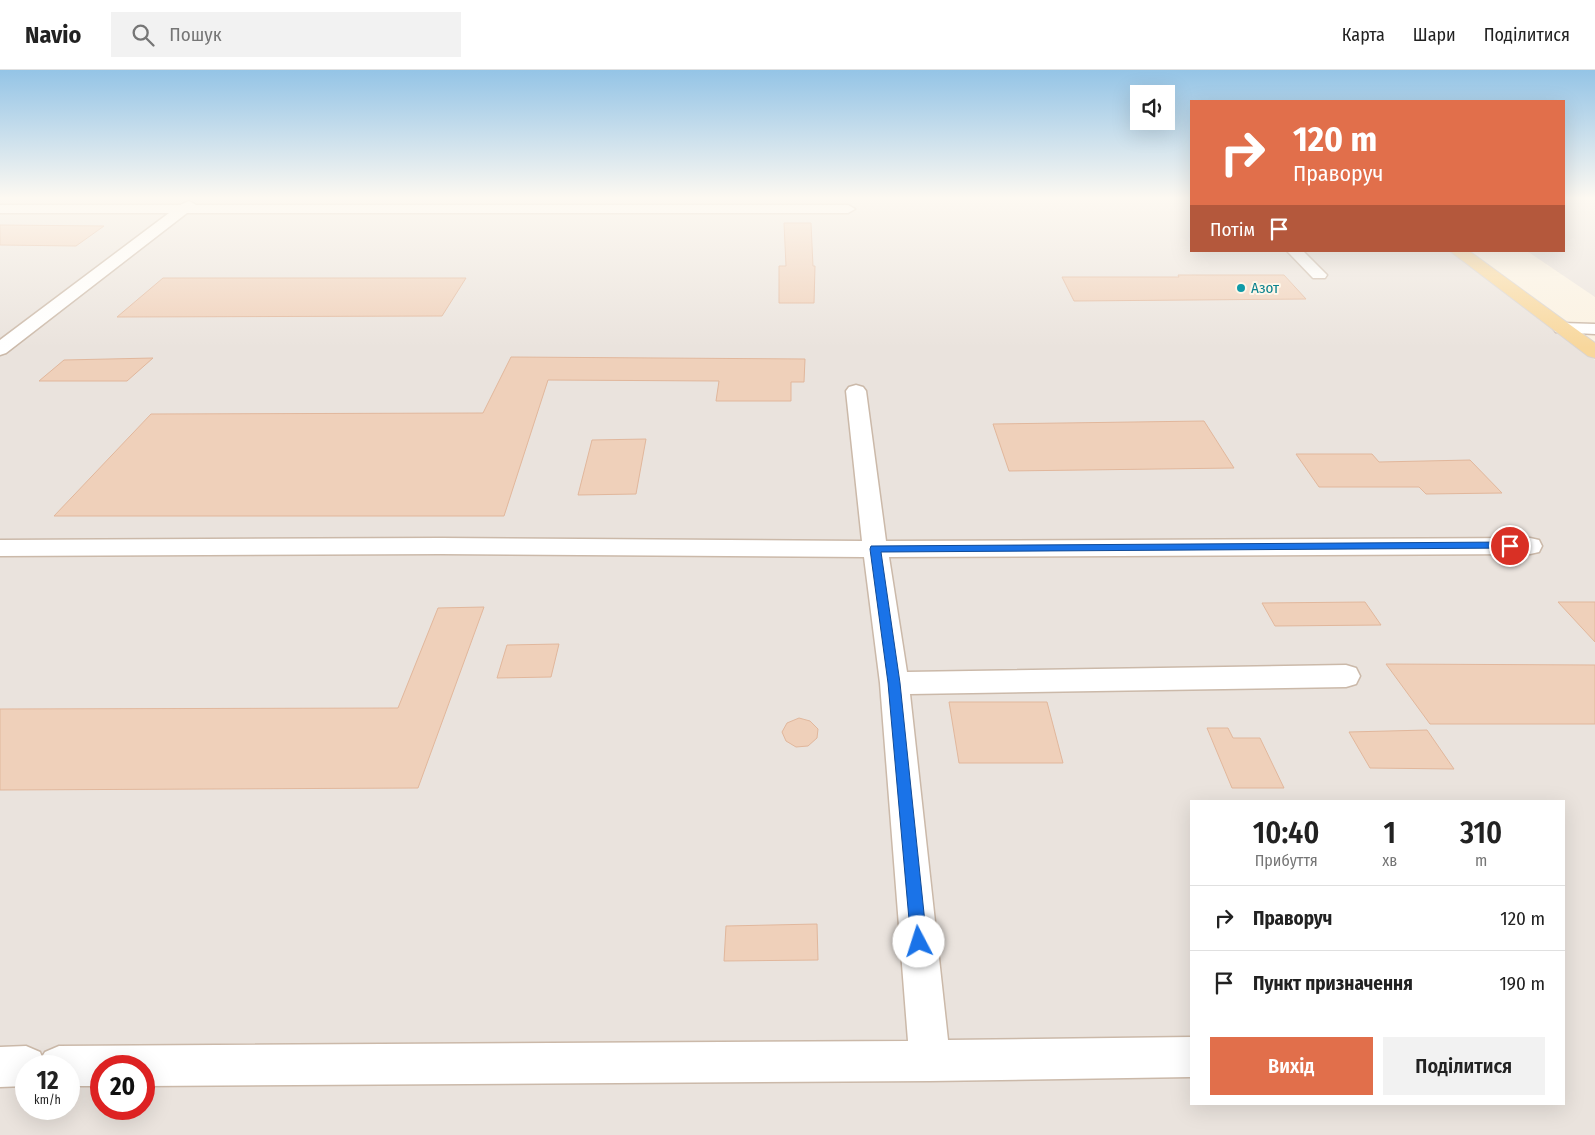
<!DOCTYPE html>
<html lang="uk">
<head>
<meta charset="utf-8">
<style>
  :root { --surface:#fff; --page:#f2f2f2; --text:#222; --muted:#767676; --line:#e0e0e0; --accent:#e16f4b }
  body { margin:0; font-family:"Fira Sans Condensed",sans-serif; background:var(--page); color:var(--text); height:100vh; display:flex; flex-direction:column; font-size:19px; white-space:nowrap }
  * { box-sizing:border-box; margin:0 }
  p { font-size:16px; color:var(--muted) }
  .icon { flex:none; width:28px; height:28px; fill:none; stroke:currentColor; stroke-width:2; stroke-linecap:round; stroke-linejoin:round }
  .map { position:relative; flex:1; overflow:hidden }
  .details { position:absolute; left:1190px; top:730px; width:375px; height:305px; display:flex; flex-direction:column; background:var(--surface); border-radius:0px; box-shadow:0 5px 20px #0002 }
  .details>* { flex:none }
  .top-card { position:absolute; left:1190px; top:30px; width:375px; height:152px; border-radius:0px; box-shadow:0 5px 20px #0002; background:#e16f4b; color:#fff; overflow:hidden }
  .tools { position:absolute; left:1130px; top:15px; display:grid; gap:10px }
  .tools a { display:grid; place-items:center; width:45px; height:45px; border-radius:0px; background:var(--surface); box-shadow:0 5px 20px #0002; font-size:25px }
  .speed { position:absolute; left:15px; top:985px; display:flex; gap:10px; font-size:25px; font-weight:700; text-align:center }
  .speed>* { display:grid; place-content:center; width:65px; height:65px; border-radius:50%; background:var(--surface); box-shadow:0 5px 20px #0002; line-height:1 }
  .speed small { font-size:12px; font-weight:400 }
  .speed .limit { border:8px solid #d22; background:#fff; color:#111 }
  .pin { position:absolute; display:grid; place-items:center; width:42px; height:42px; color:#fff; margin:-21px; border:2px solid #fff; border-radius:50%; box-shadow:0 1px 5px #0007 }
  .me { position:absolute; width:55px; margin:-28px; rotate:355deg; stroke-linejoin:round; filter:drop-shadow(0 0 4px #0008) }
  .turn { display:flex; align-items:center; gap:18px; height:105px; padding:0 20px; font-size:22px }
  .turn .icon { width:65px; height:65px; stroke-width:2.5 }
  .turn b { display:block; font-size:35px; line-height:42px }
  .then { display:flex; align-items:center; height:48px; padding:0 20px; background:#0003; gap:10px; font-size:19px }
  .eta { display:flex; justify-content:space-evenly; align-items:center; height:85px; text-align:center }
  .eta b { font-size:30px; font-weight:600; line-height:35px }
  .primary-button { display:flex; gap:10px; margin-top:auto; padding:10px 20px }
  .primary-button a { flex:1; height:58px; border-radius:0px; background:var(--accent); color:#fff; font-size:20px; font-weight:600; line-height:58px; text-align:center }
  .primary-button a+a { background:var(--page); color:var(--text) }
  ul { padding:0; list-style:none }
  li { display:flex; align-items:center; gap:15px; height:65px; padding:0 20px; border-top:1px solid var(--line) }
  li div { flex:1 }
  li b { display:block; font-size:19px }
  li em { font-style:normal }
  header { display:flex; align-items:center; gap:30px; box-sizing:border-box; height:70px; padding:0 25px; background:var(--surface); border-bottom:1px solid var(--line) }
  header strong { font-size:24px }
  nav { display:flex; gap:28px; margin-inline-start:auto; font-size:18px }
  .search { width:350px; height:45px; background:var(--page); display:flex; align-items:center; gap:12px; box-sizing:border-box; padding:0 18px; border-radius:0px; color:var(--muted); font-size:19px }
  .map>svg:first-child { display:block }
  .industrial { fill:#eae3dd; fill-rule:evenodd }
  .building { fill:#efd0ba; stroke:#e1b79c }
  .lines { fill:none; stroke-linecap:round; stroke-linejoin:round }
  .minor-casing { stroke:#cbb9a9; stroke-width:3 }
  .major-casing { stroke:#dad4d0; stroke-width:2 }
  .minor { fill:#fff; fill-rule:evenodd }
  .major { fill:#f8d79c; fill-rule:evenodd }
  .route { fill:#1a73e8; stroke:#114b97 }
  .culture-dot { fill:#0f9aa8; stroke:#fef6e8; stroke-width:2 }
  .labels { text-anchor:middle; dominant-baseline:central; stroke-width:4; stroke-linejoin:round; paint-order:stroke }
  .far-culture-label { font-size:15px; fill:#0d838f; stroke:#fef6e8; text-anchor:start }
</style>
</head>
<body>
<header>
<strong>Navio</strong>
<div class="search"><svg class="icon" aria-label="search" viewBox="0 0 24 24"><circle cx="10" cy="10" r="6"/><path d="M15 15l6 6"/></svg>Пошук</div>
<nav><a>Карта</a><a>Шари</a><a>Поділитися</a></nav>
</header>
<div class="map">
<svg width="1595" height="1065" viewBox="0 0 1595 1065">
  <rect width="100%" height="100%" fill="#fbf2e2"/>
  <g class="industrial">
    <path d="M0,129H1191V181H1450L1595,290V1065H0ZM1191,731H1564V1034H1191ZM26,996H69V1039H26ZM101,996H144V1039H101Z"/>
    <path d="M1564,129H1595V227L1527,181H1564Z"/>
  </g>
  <g class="building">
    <path d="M784,153H811L813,196H815L814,233H779V196H786Z"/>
    <path d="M0,155L104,156L76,176L0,175Z"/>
    <path d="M1178,205H1284L1306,229L1074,231L1062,207H1179Z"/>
    <path d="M163,208H466L442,246L117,247Z"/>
    <path d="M511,287L805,289L804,312H791V331H716L719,311L548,310L504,446H54L151,344L483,343Z"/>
    <path d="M153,288L127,311H39L64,290Z"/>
    <path d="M1204,351L1234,398L1009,401L993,354Z"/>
    <path d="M646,369L636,424L578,425L592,370Z"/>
    <path d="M1296,384H1372L1379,392L1470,390L1502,423L1426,424L1419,417H1319Z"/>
    <path d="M1365,532L1381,555L1275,556L1262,533Z"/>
    <path d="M1558,532H1595V572Z"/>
    <path d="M484,537L418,718L0,720V639L398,638L438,538Z"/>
    <path d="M559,574L551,607L497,608L507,575Z"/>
    <path d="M1386,594L1595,595V654H1430Z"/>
    <path d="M949,632H1047L1063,693H959Z"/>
    <path d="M799,648L810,651L818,659L817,668L808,676L796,677L786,671L782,662L787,653Z"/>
    <path d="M1207,658H1228L1233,668H1260L1284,718H1232Z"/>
    <path d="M1427,660L1454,699L1370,698L1349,662Z"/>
    <path d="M817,854L818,890L724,891L726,856Z"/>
  </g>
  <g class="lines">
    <g class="minor-casing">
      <g id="minor">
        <path d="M189,131L196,135H848L855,139L848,143H187L6,283L0,285V270L169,143H0V135H180Z"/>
        <path d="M1287,181H1303L1327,205L1325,208H1313Z"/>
        <path d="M1562,253L1595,254V264L1556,262L1553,258L1556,254Z"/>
        <path d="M856,315L863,317L866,321L886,471L1530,468L1539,470L1542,476L1539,482L1530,484L889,487L907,602L1346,595L1356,598L1360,606L1356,614L1346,617L910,624L948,970L1191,967V1007L930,1011L144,1016V996H101V1016H69V996H26V1016L0,1017V977L26,976L40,982L42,987L45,982L59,976L908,971L880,613L864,487L441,484L0,486V470L441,468L862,471L846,321L849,317Z"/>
      </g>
    </g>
    <g class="major-casing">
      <path id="major" d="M1450,181H1469L1595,273V288L1588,286Z"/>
    </g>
    <use href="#minor" class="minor"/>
    <use href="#major" class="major"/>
  </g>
  <linearGradient id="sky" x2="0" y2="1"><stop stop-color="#94c4e6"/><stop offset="0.46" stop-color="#fdf9f2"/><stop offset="1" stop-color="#fdf9f2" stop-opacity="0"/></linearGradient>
  <rect width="1595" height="278" fill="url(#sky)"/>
  <path class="route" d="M1510,472L1514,473L1515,476L1514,478L881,482L900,613L927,872L924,877L919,879L913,877L911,872L888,613L870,479L871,476Z"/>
  <circle class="culture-dot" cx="1241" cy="218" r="5"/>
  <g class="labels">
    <g class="far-culture-label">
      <text x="1251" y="218">Азот</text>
    </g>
  </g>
</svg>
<div class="tools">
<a><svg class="icon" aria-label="sound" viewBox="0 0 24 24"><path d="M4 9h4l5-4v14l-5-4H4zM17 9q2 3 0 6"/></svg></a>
</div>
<div class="speed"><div>12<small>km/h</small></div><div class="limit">20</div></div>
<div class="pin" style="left:1510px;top:476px;background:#d93025"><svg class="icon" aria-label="arrive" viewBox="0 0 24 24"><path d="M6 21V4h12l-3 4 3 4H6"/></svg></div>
<svg class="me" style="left:919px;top:872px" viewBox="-20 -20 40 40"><circle r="19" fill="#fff"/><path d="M0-13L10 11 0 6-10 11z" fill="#1a73e8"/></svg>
<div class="top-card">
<div class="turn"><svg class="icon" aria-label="right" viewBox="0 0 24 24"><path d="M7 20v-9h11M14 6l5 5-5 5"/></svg><div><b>120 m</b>Праворуч</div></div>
<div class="then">Потім<svg class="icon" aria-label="arrive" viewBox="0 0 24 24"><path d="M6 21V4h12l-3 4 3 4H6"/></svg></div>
</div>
<section class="details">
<div class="eta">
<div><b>10:40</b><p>Прибуття</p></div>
<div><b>1</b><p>хв</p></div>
<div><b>310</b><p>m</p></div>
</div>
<ul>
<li><svg class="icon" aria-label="right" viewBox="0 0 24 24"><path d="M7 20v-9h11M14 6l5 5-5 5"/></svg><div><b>Праворуч</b></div><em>120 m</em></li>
<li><svg class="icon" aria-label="arrive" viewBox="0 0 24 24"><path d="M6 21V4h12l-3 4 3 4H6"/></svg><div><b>Пункт призначення</b></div><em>190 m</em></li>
</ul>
<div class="primary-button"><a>Вихід</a><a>Поділитися</a></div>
</section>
</div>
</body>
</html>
